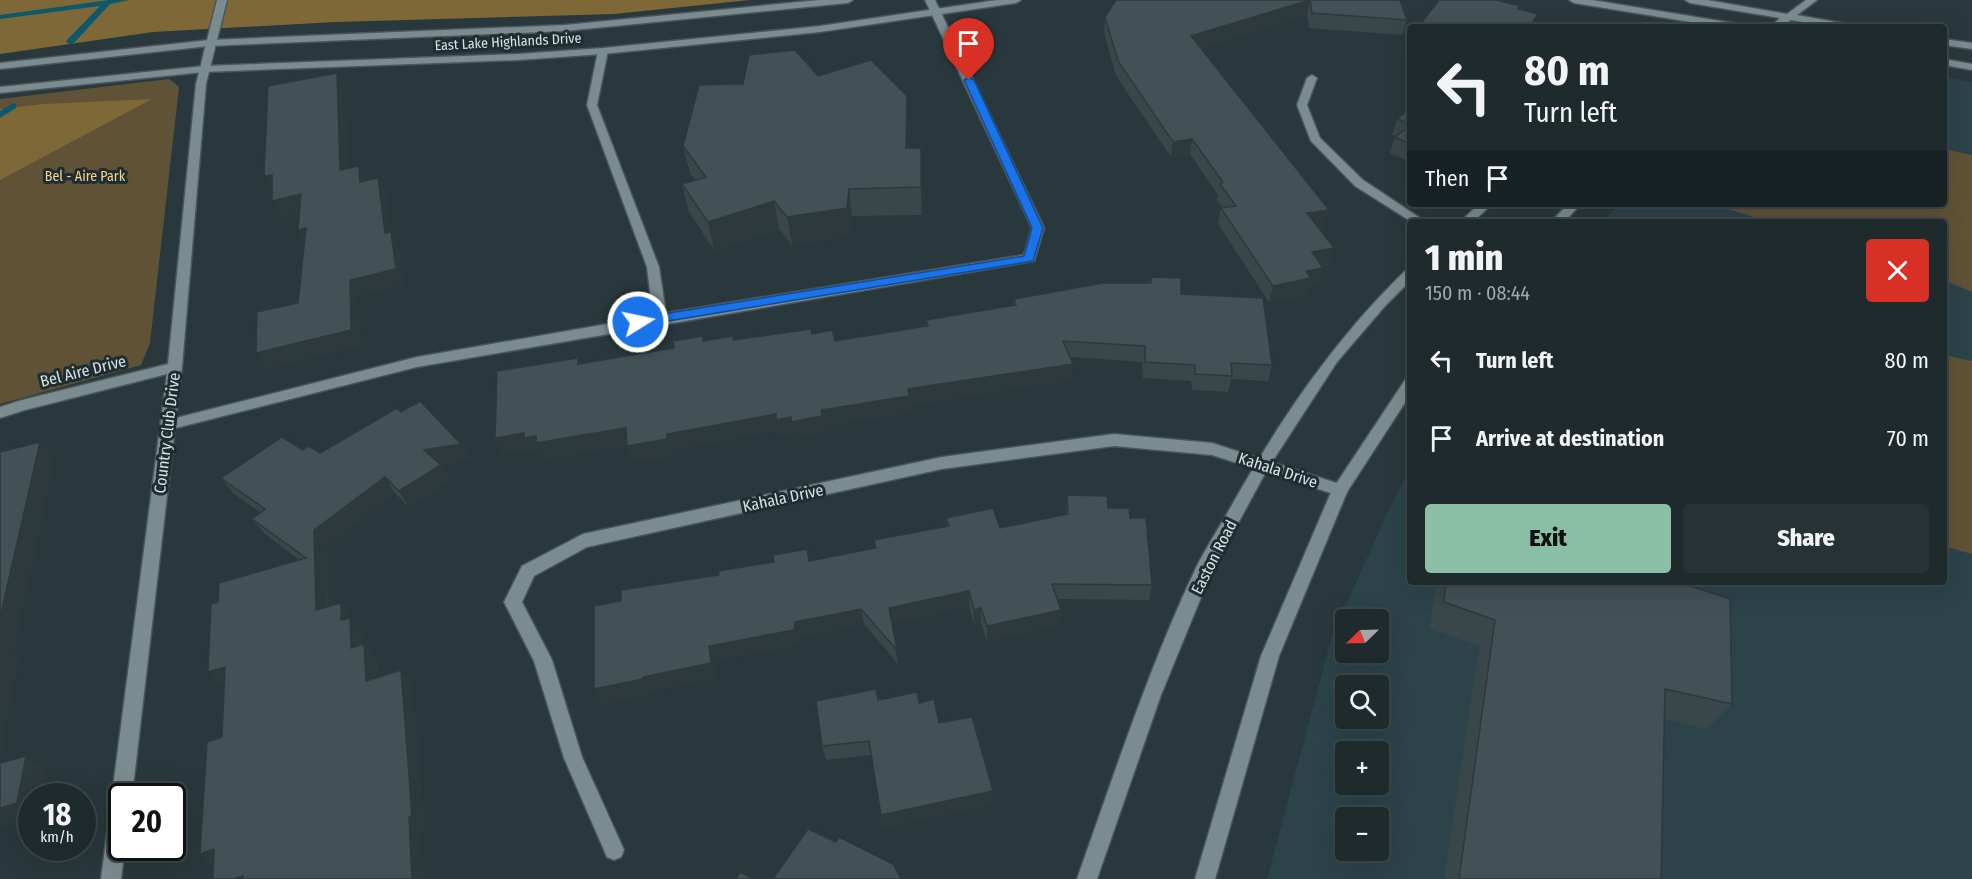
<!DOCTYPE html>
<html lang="en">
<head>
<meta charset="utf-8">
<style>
  :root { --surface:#1f2a2d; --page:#273235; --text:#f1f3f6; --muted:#a1a7aa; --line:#3c4649; --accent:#8abfa5 }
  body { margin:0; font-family:"Fira Sans Condensed",sans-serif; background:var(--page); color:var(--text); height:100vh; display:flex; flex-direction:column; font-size:22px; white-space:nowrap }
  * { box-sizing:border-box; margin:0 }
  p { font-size:20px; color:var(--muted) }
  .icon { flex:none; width:33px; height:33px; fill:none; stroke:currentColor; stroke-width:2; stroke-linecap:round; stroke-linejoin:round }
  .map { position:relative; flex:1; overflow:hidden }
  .side { position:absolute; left:1407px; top:219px; width:540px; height:366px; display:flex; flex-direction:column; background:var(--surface); border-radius:6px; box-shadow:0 6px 24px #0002,0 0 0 2px var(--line) }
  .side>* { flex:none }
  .banner { position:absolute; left:1407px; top:24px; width:540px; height:183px; border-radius:6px; box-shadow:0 6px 24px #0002,0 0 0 2px var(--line); background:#1f2a2d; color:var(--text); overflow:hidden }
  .needle { width:39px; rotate:247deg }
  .fabs { position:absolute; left:1335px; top:609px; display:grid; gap:12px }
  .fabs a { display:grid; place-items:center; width:54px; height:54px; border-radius:6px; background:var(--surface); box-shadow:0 6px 24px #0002,0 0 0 2px var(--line); font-size:30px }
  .speed { position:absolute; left:18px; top:783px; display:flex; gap:12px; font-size:30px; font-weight:700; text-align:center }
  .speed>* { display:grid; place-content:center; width:78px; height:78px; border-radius:50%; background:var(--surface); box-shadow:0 6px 24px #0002,0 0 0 2px var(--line); line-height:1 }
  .speed small { font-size:15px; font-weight:400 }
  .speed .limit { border:3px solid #111; border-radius:9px; background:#fff; color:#111 }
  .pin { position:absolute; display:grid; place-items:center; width:51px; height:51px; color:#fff; margin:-62px -26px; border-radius:50% 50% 50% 0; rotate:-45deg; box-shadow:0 0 6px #0007 }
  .pin .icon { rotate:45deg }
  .me { position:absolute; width:66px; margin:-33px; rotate:80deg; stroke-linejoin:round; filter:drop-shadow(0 0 4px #0008) }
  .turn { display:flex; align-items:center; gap:21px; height:126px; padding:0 18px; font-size:27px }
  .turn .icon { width:78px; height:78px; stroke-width:2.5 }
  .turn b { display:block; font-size:42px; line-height:51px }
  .then { display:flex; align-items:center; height:57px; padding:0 18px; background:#0003; gap:12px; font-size:22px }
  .round { display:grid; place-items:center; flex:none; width:63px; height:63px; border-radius:6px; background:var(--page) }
  .headline { display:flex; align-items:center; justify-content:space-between; height:102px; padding:0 18px }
  h1 { font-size:36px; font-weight:800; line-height:45px }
  .primary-button { display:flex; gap:12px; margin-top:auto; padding:12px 18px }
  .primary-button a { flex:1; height:69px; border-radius:6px; background:var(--accent); color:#111; font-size:24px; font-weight:800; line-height:69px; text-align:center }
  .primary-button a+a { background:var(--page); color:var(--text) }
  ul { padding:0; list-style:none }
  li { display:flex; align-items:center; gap:18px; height:78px; padding:0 18px }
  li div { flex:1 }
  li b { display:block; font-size:22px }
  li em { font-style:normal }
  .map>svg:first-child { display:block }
  .built { fill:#2c434a; fill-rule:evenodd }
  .green { fill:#5f5236 }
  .forest { fill:#7e6837 }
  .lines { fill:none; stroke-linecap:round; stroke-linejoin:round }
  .stream { fill:#0e586b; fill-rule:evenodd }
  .lane-casing { stroke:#485559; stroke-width:3 }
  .street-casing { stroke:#485559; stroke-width:3 }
  .secondary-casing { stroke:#485559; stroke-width:3 }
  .lane { fill:#7b8c91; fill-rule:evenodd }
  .street { fill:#7b8c91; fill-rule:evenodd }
  .secondary { fill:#7b8c91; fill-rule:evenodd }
  .wall { fill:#39464a }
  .shaded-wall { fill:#2e393c }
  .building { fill:#425156; stroke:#2e393c; stroke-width:1.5 }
  .route { fill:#1a73e8; stroke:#114b97; stroke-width:1.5 }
  .labels { text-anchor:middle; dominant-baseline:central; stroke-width:6; stroke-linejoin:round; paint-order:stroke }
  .far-street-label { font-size:14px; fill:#d7e0e3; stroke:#1f2d32 }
  .far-park-label { font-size:14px; fill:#f8d488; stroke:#1f2d32 }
  .street-label { font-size:16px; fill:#d7e0e3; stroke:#1f2d32 }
</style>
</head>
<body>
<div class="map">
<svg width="1972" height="879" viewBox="0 0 1972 879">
  <rect width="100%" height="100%" fill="#29383c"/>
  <path class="built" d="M1944,77L1972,82V879H1267L1332,636L1391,505L1410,470V582H1944V222H1601L1620,204H1944ZM1346,620H1378V652H1346ZM1346,686H1378V718H1346ZM1346,752H1378V784H1346ZM1346,818H1378V850H1346Z"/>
  <g class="green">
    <path d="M169,79L179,87L150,343L141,365L0,404V99Z"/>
    <path d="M1944,149L1972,155V292L1944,280V222H1771L1711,204H1944Z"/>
    <path d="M1944,355L1972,361V554L1944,546Z"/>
  </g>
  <g class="forest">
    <path d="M0,0H750L614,14L336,22L153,32L0,54Z"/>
    <path d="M152,99L0,180V109L44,104Z"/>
  </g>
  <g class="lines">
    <g class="stream">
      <path d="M109,0H130L110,4L73,44H70L66,42L67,40L100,6L0,19V15Z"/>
      <path d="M13,103L16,104V108L0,118V111Z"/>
    </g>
    <g class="lane-casing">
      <path id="lane" d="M925,0H935L1044,228L1034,261L417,367L168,430L163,429L161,425L163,421L168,420L417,357L653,316L647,267L587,105L598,51L603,48L608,51L597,105L659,267L666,313L1024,255L1032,228Z"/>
    </g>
    <g class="street-casing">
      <g id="street">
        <path d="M217,0H227L206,84L182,367L132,796H122V848H125L121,879H101L167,374L25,410L0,418V407L22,400L168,364L196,84Z"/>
        <path d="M1312,75L1317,78L1307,105L1320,138L1363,180L1426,222H1412L1355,186L1311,141L1297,105L1307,78Z"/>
        <path d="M1114,434L1212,443L1346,486L1348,490L1346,494L1340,496L1212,455L1114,446L942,469L587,547L534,576L522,602L552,660L582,757L624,850L621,857L614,860L607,857L564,758L534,661L504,602L522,566L583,534L942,457Z"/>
      </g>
    </g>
    <g class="secondary-casing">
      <g id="secondary">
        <path d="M819,0H853L848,3L565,31L209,46L0,69V63L209,40L565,25Z"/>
        <path d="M997,0H1021L1016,3L820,32L603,54L518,60L204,72L0,93V87L204,66L518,54L603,48L820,26Z"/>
        <path d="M1569,0H1592L1739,24L1744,27H1721L1574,3Z"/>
        <path d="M1685,0H1707L1787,14L1806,0H1817L1797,15L1847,24L1852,27H1830L1791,20L1781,27H1770L1780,18L1690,3Z"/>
        <path d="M1944,39L1972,43V49L1944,45Z"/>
        <path d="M1944,59L1972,64V70L1944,65Z"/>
        <path d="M1479,204H1492L1473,222H1460Z"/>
        <path d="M1568,204H1581L1564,222H1551Z"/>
        <path d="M1410,270V281L1385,306L1337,362L1268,468L1211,573L1161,695L1097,879H1077C1114,775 1148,670 1195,570C1206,547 1221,525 1233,503C1282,417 1334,340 1405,271Z"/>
        <path d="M1410,379V395L1347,492L1279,656L1215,879H1195L1261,656L1332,490L1405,380Z"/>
      </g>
    </g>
    <use href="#lane" class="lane"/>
    <use href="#street" class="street"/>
    <use href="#secondary" class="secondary"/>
  </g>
  <g class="wall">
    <path d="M1116,0H1400L1407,20L1402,35L1309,28L1307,15L1200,48L1329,210L1324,226L1317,227L1334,248L1329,264L1322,266L1319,284L1309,285L1307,294L1269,302L1218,224L1221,208H1223L1217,200L1218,195L1190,154L1171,157L1116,76L1104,32L1105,17Z"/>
    <path d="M1520,6L1518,9L1533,27H1420L1422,22Z"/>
    <path d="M818,76L907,96L908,123V148H921L922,215L852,216L850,236L792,245L779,229L714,250L689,212L682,184L695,180L690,173L683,146L743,84Z"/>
    <path d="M1410,109V162L1390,153L1395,137L1396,136L1392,135L1397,119Z"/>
    <path d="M1151,277L1181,294L1272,365L1268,381L1231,379L1228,392L1192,390L1191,381L1143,378L1142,362L1070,357L1071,380L910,405V412L824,426L825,432L794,438V433L780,436L779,430L672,450V455L633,462L627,445L544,459L540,452L531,454L529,449L503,454L495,438L578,358L580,364L674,348L704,341L734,340L812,334L835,341L926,326V320L1013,306L1014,299L1150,283Z"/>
    <path d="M401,412L461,444L470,459L441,465L450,481L409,507L395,493L326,546L328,607L353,618V622L361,633L362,645L364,644L376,659L377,677L412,684L424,829L213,864L200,854L222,737L225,686L223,687L208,672L218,602L299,560L265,534L252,519L261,513L234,494L221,478L303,450L320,453Z"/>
    <path d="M1067,495L1108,508L1130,518L1152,585L1149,600L1058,599L1061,610L1060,625L987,641L981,623L974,625L969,606L891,623L898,664L864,624L799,637L798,645L715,660L716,678L650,691V694L601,704L594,689L621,601L774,562L807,549L810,561L875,548L947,527L946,518L1000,528L1066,514Z"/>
    <path d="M1436,582H1678L1732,704L1707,729L1665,719L1661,879H1444L1479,646L1429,629Z"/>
    <path d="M878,700L919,703L939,723L993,791L992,804L883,828L871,755L826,760L822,746Z"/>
  </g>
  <g class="shaded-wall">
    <path d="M1310,0L1307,15L1189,51L1191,36Z"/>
    <path d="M1538,14L1533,27H1530Z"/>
    <path d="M337,73L345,89L348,186L340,170Z"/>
    <path d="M907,96L908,123V176L906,148Z"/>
    <path d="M1192,139L1190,154L1171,157L1173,142Z"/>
    <path d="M921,148L922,176V215L921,187Z"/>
    <path d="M359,166L367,181L360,182Z"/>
    <path d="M272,175L273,192L264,176Z"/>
    <path d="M378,178L386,194L393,249L385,233Z"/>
    <path d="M849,189L852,216L850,236L792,245L787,217Z"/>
    <path d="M301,194L310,210L282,217L272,201Z"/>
    <path d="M774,201L779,229L714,250L708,222Z"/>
    <path d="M1329,210L1324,226L1303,229L1307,213Z"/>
    <path d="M306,228L307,246L298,230Z"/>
    <path d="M391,232L399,248L404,285L358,296L361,346L267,369L256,353L350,280Z"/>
    <path d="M1334,248L1329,264L1307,268L1312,252Z"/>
    <path d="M1323,268L1319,284L1309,285L1307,294L1269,302L1273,286L1306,271Z"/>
    <path d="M1073,364L1071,380L910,405V412L824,426L825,432L794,438V433L780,436L779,430L672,450V455L633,462L627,446L667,434L776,414L821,410L908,389Z"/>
    <path d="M626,428L632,444L544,459L540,452L531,454L529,449L503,454L495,438L524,433L536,436Z"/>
    <path d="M40,442L55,458L14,653L19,657L0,759V618Z"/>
    <path d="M461,444L470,459L434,466L424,450Z"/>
    <path d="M441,465L450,481L409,507L399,491Z"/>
    <path d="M385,477L395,493L326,546L328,625L316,610L314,530Z"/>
    <path d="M969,591V606L890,623L889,608Z"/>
    <path d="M341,603L353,618V622L361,633L363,663L351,648L341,620Z"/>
    <path d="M981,608V623L974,625V610Z"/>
    <path d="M861,609L864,624L799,637L798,645L715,660L716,678L650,691V694L601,704L594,689L643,677L709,646L795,622Z"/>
    <path d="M1061,610L1060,625L987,641V626Z"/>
    <path d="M364,644L376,659L378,695L366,681Z"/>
    <path d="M225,667L240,681L223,687L208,672Z"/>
    <path d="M401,670L412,684L424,829L421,830L424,879H412Z"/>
    <path d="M26,756L45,769L40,796H32V817L0,828V808Z"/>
    <path d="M993,791L992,804L883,828L881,815Z"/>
    <path d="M214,849L217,867L200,854Z"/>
  </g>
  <g class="building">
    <path d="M1116,0H1310L1191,36L1329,210L1307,213L1334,248L1312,252L1323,268L1306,271L1311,278L1273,286L1221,208L1236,206L1220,184L1223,182L1192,139L1173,142L1118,61L1105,17Z"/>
    <path d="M1310,0H1400L1407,20L1312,13Z"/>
    <path d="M1439,0H1496L1520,6L1518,9L1538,14L1530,27H1440L1422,22Z"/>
    <path d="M795,50L818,76L871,60L907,96L906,148H921V187L849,189L847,208L787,217L774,201L708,222L682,184L706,177L683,146L699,85L743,84L749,55Z"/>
    <path d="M337,73L340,170L359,166L360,182L378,178L385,233L391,232L396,269L350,280L351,330L256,353L257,312L298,303L306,228L298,230L301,194L272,201V175L264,176L268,86Z"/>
    <path d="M1410,109V124L1397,119Z"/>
    <path d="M1410,126V144L1395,137Z"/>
    <path d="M1151,277L1181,278V294L1263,298L1272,365L1231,363L1232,376L1195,374V365L1145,362V346L1063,341L1073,364L908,389L909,396L821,410L822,416L791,422V417L776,420V414L667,434V439L627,446L626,428L536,443V436L524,438V433L495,438L497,371L578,358V364L674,348L673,341L703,336V341L733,336V340L811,329L812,334L832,330L835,341L928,326L926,320L1016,305L1014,299L1103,283H1151Z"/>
    <path d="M420,401L461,444L424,450L441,465L399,491L385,477L314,530L316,610L341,603V620L350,618L351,648L364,644L366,681L401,670L412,816L409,817L412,879H242L243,876L234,879H213L214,849L200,854L207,742L222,737L225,667L208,672L211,604L218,602L219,583L306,558L252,519L265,509L221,478L282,437L303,450L309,446L320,453L397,408L401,412Z"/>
    <path d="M40,442L0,618V452Z"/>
    <path d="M1067,495L1107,496L1108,508H1129L1130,518H1146L1152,585L1052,584L1061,610L987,626L981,608L974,610L969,591L889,608L897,650L861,609L795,622L794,630L709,646L711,663L643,677V679L594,689V606L621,601V590L719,575L718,571L774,562L773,555L807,549L809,561L876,548L874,540L949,526L946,518L993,508L1000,528L1068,514Z"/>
    <path d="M1446,582H1678L1730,599L1732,704L1665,689L1661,879H1459L1495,620L1444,602Z"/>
    <path d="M876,689L878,700L917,692L919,703L934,699L939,723L972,717L993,791L881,815L869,741L822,746L816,701Z"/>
    <path d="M26,756L17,803L0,808V763Z"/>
    <path d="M808,829L836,842L839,837L893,864L901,879H773Z"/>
    <path d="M740,872L754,879H736Z"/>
  </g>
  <path class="route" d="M969,77L974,80L1043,228L1033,261L638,326L634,325L632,322L638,318L1024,256L1032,228L964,80Z"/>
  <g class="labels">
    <g class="far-street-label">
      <text transform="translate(508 42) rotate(-3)">East Lake Highlands Drive</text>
    </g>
    <g class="far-park-label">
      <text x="85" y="176">Bel - Aire Park</text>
    </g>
    <g class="street-label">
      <text transform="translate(83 371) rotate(-14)">Bel Aire Drive</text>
      <text transform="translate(167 433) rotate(-83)">Country Club Drive</text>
      <text transform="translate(1278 470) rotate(18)">Kahala Drive</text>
      <text transform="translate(783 498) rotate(-12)">Kahala Drive</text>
      <text transform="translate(1214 557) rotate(-63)">Easton Road</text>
    </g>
  </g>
</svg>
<div class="fabs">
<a><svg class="needle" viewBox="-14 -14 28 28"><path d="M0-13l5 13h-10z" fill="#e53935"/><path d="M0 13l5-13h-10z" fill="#a1a7aa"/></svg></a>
<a><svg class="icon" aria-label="search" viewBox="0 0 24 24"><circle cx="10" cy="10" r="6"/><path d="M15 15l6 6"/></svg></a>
<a>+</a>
<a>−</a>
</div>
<div class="speed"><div>18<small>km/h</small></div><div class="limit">20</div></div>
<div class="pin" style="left:969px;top:80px;background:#d93025"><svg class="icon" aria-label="arrive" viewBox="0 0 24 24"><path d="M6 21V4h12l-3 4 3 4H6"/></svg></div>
<svg class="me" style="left:638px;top:322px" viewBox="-20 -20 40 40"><circle r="17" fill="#1a73e8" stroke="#fff" stroke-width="3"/><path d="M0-11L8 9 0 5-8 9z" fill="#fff"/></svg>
<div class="banner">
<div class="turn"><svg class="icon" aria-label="left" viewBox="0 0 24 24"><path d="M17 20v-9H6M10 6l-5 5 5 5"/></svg><div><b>80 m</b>Turn left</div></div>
<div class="then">Then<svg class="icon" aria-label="arrive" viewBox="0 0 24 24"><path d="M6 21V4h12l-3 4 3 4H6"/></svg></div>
</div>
<section class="side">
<div class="headline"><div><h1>1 min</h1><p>150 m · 08:44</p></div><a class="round" style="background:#d93025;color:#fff"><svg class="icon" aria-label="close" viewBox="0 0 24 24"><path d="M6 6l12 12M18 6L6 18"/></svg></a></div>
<ul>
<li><svg class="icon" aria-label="left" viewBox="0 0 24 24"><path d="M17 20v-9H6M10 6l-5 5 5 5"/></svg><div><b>Turn left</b></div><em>80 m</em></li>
<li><svg class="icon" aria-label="arrive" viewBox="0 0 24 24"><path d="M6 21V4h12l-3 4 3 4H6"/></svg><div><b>Arrive at destination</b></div><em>70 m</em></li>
</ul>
<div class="primary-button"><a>Exit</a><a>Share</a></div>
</section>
</div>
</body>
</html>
